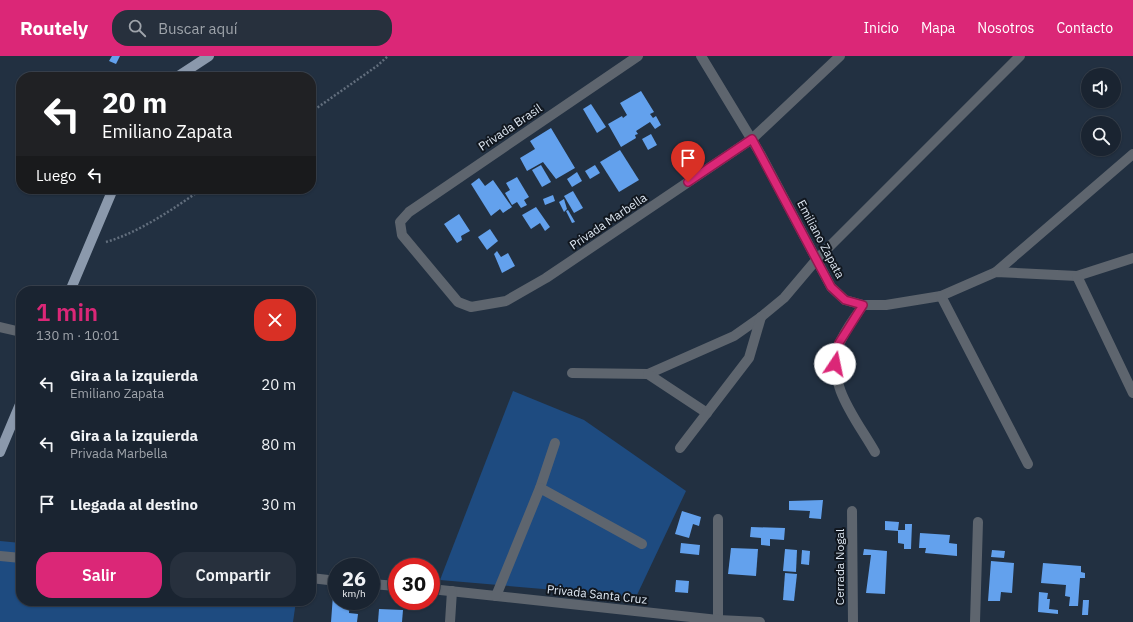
<!DOCTYPE html>
<html lang="es">
<head>
<meta charset="utf-8">
<style>
  :root { --surface:#1a2431; --page:#27303d; --text:#f1f3f6; --muted:#9fa4ab; --line:#38414d; --accent:#db2777 }
  body { margin:0; font-family:"IBM Plex Sans",sans-serif; background:var(--page); color:var(--text); height:100vh; display:flex; flex-direction:column; font-size:15px; white-space:nowrap }
  * { box-sizing:border-box; margin:0 }
  p { font-size:13px; color:var(--muted) }
  .icon { flex:none; width:22px; height:22px; fill:none; stroke:currentColor; stroke-width:2; stroke-linecap:round; stroke-linejoin:round }
  .map { position:relative; flex:1; overflow:hidden }
  .side { position:absolute; left:16px; top:230px; width:300px; height:320px; display:flex; flex-direction:column; background:var(--surface); border-radius:16px; box-shadow:0 1px 3px #0004,0 0 0 1px var(--line) }
  .side>* { flex:none }
  .guide { position:absolute; left:16px; top:16px; width:300px; height:122px; border-radius:16px; box-shadow:0 1px 3px #0004,0 0 0 1px var(--line); background:#202124; color:#fff; overflow:hidden }
  .controls { position:absolute; left:1081px; top:12px; display:grid; gap:8px }
  .controls a { display:grid; place-items:center; width:40px; height:40px; border-radius:50%; background:var(--surface); box-shadow:0 1px 3px #0004,0 0 0 1px var(--line); font-size:20px }
  .speed { position:absolute; left:328px; top:502px; display:flex; gap:8px; font-size:20px; font-weight:700; text-align:center }
  .speed>* { display:grid; place-content:center; width:52px; height:52px; border-radius:50%; background:var(--surface); box-shadow:0 1px 3px #0004,0 0 0 1px var(--line); line-height:1 }
  .speed small { font-size:10px; font-weight:400 }
  .speed .limit { border:6px solid #d22; background:#fff; color:#111 }
  .pin { position:absolute; display:grid; place-items:center; width:34px; height:34px; color:#fff; margin:-41px -17px; border-radius:50% 50% 50% 0; rotate:-45deg; box-shadow:0 0 4px #0007 }
  .pin .icon { rotate:45deg }
  .me { position:absolute; width:44px; margin:-22px; rotate:11deg; stroke-linejoin:round; filter:drop-shadow(0 0 3px #0008) }
  .turn { display:flex; align-items:center; gap:14px; height:84px; padding:0 20px; font-size:18px }
  .turn .icon { width:52px; height:52px; stroke-width:2.5 }
  .turn b { display:block; font-size:28px; line-height:34px }
  .then { display:flex; align-items:center; height:38px; padding:0 20px; background:#0003; gap:8px; font-size:15px }
  .round { display:grid; place-items:center; flex:none; width:42px; height:42px; border-radius:16px; background:var(--page) }
  .head { display:flex; align-items:center; justify-content:space-between; height:68px; padding:0 20px }
  h1 { font-size:24px; font-weight:600; line-height:30px; color:var(--accent) }
  .cta { display:flex; gap:8px; margin-top:auto; padding:8px 20px }
  .cta a { flex:1; height:46px; border-radius:16px; background:var(--accent); color:#fff; font-size:16px; font-weight:600; line-height:46px; text-align:center }
  .cta a+a { background:var(--page); color:var(--text) }
  ul { padding:0; list-style:none }
  li { display:flex; align-items:center; gap:12px; height:60px; padding:0 20px }
  li div { flex:1 }
  li b { display:block; font-size:15px }
  li em { font-style:normal }
  header { display:flex; align-items:center; gap:24px; box-sizing:border-box; height:56px; padding:0 20px; background:var(--accent); color:#fff }
  header strong { font-size:19px }
  nav { display:flex; gap:22px; margin-inline-start:auto; font-size:14px }
  .search { width:280px; height:36px; background:var(--page); display:flex; align-items:center; gap:10px; box-sizing:border-box; padding:0 14px; border-radius:16px; color:var(--muted); font-size:15px }
  .map>svg:first-child { display:block }
  .green { fill:#1e4b80 }
  .building { fill:#63a1ed }
  .lines { fill:none; stroke-linecap:round; stroke-linejoin:round }
  .path { stroke:#626e7d; stroke-width:2.5; stroke-dasharray:2 2; stroke-linecap:butt }
  .minor { stroke:#5e656e; stroke-width:10 }
  .primary { stroke:#8b99ac; stroke-width:10 }
  .route-casing { stroke:#8e194d; stroke-width:10 }
  .route { stroke:#db2777; stroke-width:7 }
  .labels { text-anchor:middle; dominant-baseline:central; stroke-width:4; stroke-linejoin:round; paint-order:stroke }
  .street-label { font-size:12px; fill:#dfe8f3; stroke:#11171f }
</style>
</head>
<body>
<header>
<strong>Routely</strong>
<div class="search"><svg class="icon" aria-label="search" viewBox="0 0 24 24"><circle cx="10" cy="10" r="6"/><path d="M15 15l6 6"/></svg>Buscar aquí</div>
<nav><a>Inicio</a><a>Mapa</a><a>Nosotros</a><a>Contacto</a></nav>
</header>
<div class="map">
<svg width="1133" height="566" viewBox="0 0 1133 566">
  <rect width="100%" height="100%" fill="#223041"/>
  <g class="green">
    <path d="M513,335L584,364L686,435L636,541L440,524Z"/>
    <path d="M0,485L21,487V545H296L293,566H0Z"/>
  </g>
  <g class="building">
    <path d="M112,0H120L116,8L109,5Z"/>
    <path d="M641,35L654,56L650,58L653,62L656,60L661,69L655,73L650,66L636,75L638,78L635,79L636,82L621,91L608,68L622,60L623,62L627,59L620,47Z"/>
    <path d="M591,48L606,71L597,77L583,53Z"/>
    <path d="M551,72L575,112L556,123L543,106L527,115L520,102L535,93L530,85Z"/>
    <path d="M651,78L657,89L648,94L642,83Z"/>
    <path d="M620,94L639,124L619,136L600,106Z"/>
    <path d="M541,109L551,126L542,131L532,114Z"/>
    <path d="M595,109L600,117L590,123L585,115Z"/>
    <path d="M577,116L582,125L572,131L567,123Z"/>
    <path d="M517,121L529,141L524,144L527,149L521,152L517,146L512,149L505,137L510,134L506,127Z"/>
    <path d="M479,122L485,130L493,124L512,151L503,157L500,153L491,160L471,128Z"/>
    <path d="M573,135L583,152L574,157L564,140Z"/>
    <path d="M553,139L555,145L545,149L543,143Z"/>
    <path d="M564,143L567,153L564,156L559,146Z"/>
    <path d="M536,151L550,171L545,175L540,167L531,173L522,159Z"/>
    <path d="M568,154L575,166L572,167L566,155Z"/>
    <path d="M459,158L470,175L461,180L462,184L457,187L444,168Z"/>
    <path d="M490,173L498,185L487,194L478,181Z"/>
    <path d="M497,195L501,201L508,197L515,210L502,217L494,198Z"/>
    <path d="M823,444L821,463L809,462L810,455L789,454V445Z"/>
    <path d="M682,455L701,461L699,470L693,468L689,482L675,478Z"/>
    <path d="M885,465L899,466L898,474H905V468H912L911,493H904V488L898,487V475L885,474Z"/>
    <path d="M751,471L785,472L784,484L770,483V490L761,489V482L750,481Z"/>
    <path d="M920,477L950,479L949,487L957,488V500L925,497L926,492H919Z"/>
    <path d="M681,487L700,489L699,499L680,497Z"/>
    <path d="M731,492L758,493L756,520L728,518Z"/>
    <path d="M785,493L797,494L796,516L783,515Z"/>
    <path d="M864,493L887,495L885,538L866,537L871,499H863Z"/>
    <path d="M802,494L810,495L809,509L801,508Z"/>
    <path d="M992,494L1005,495L1004,502L991,501Z"/>
    <path d="M991,505L1014,507L1012,537L1001,536L1000,545H988Z"/>
    <path d="M1043,507L1081,510V516L1085,517V522H1080L1078,550H1069L1070,541L1065,540L1066,529L1041,527Z"/>
    <path d="M785,517L797,518L794,545L783,544Z"/>
    <path d="M676,524L689,525L688,537L675,536Z"/>
    <path d="M1039,536L1048,537L1047,543H1050L1049,553L1058,554V558L1038,556Z"/>
    <path d="M333,539H337V545H350L349,557L358,558L357,566H331Z"/>
    <path d="M1083,544H1089L1088,559H1082Z"/>
    <path d="M379,553L403,554L402,566H378Z"/>
  </g>
  <g class="lines">
    <g class="path">
      <path d="M311,56L377,10L388,0"/>
      <path d="M106,186C140,176 173,153 202,133"/>
    </g>
    <g class="minor">
      <path d="M638,0L409,156L400,166L402,179L458,246L471,251L506,245L546,222L752,83L840,0"/>
      <path d="M701,0L761,99L831,231L845,244L863,249H886L941,240L996,216L1077,220L1133,202"/>
      <path d="M996,216L1133,98"/>
      <path d="M1077,220L1133,337"/>
      <path d="M941,240L1028,408"/>
      <path d="M863,249C855,262 844,275 839,289C825,328 857,364 875,396"/>
      <path d="M0,271L21,276"/>
      <path d="M572,317L648,318L734,280L761,261L784,242L817,203L1020,0"/>
      <path d="M648,318L707,357"/>
      <path d="M680,392L749,302L761,261"/>
      <path d="M540,432L555,387"/>
      <path d="M852,455L853,566"/>
      <path d="M718,463V564"/>
      <path d="M0,500L21,502"/>
      <path d="M311,522L337,525"/>
      <path d="M371,528L397,530"/>
      <path d="M431,533L718,564L760,566"/>
      <path d="M496,540L540,432L642,488"/>
      <path d="M450,566L452,535"/>
      <path d="M975,566L978,466"/>
    </g>
    <g class="primary">
      <path d="M177,21L209,0"/>
      <path d="M70,235L113,133"/>
      <path d="M0,396L21,346"/>
    </g>
  </g>
  <g class="lines">
    <g class="route-casing">
      <path id="route" d="M688,126L752,83L831,231L845,244L863,249L839,287L835,308"/>
    </g>
    <use href="#route" class="route"/>
  </g>
  <g class="labels">
    <g class="street-label">
      <text transform="translate(510 71) rotate(-34)">Privada Brasil</text>
      <text transform="translate(608 165) rotate(-34)">Privada Marbella</text>
      <text transform="translate(821 183) rotate(62)">Emiliano Zapata</text>
      <text transform="translate(839 511) rotate(-90)">Cerrada Nogal</text>
      <text transform="translate(597 538) rotate(6)">Privada Santa Cruz</text>
    </g>
  </g>
</svg>
<div class="controls">
<a><svg class="icon" aria-label="sound" viewBox="0 0 24 24"><path d="M4 9h4l5-4v14l-5-4H4zM17 9q2 3 0 6"/></svg></a>
<a><svg class="icon" aria-label="search" viewBox="0 0 24 24"><circle cx="10" cy="10" r="6"/><path d="M15 15l6 6"/></svg></a>
</div>
<div class="speed"><div>26<small>km/h</small></div><div class="limit">30</div></div>
<div class="pin" style="left:688px;top:126px;background:#d93025"><svg class="icon" aria-label="arrive" viewBox="0 0 24 24"><path d="M6 21V4h12l-3 4 3 4H6"/></svg></div>
<svg class="me" style="left:835px;top:308px" viewBox="-20 -20 40 40"><circle r="19" fill="#fff"/><path d="M0-13L10 11 0 6-10 11z" fill="#db2777"/></svg>
<div class="guide">
<div class="turn"><svg class="icon" aria-label="left" viewBox="0 0 24 24"><path d="M17 20v-9H6M10 6l-5 5 5 5"/></svg><div><b>20 m</b>Emiliano Zapata</div></div>
<div class="then">Luego<svg class="icon" aria-label="left" viewBox="0 0 24 24"><path d="M17 20v-9H6M10 6l-5 5 5 5"/></svg></div>
</div>
<section class="side">
<div class="head"><div><h1>1 min</h1><p>130 m · 10:01</p></div><a class="round" style="background:#d93025;color:#fff"><svg class="icon" aria-label="close" viewBox="0 0 24 24"><path d="M6 6l12 12M18 6L6 18"/></svg></a></div>
<ul>
<li><svg class="icon" aria-label="left" viewBox="0 0 24 24"><path d="M17 20v-9H6M10 6l-5 5 5 5"/></svg><div><b>Gira a la izquierda</b><p>Emiliano Zapata</p></div><em>20 m</em></li>
<li><svg class="icon" aria-label="left" viewBox="0 0 24 24"><path d="M17 20v-9H6M10 6l-5 5 5 5"/></svg><div><b>Gira a la izquierda</b><p>Privada Marbella</p></div><em>80 m</em></li>
<li><svg class="icon" aria-label="arrive" viewBox="0 0 24 24"><path d="M6 21V4h12l-3 4 3 4H6"/></svg><div><b>Llegada al destino</b></div><em>30 m</em></li>
</ul>
<div class="cta"><a>Salir</a><a>Compartir</a></div>
</section>
</div>
</body>
</html>
